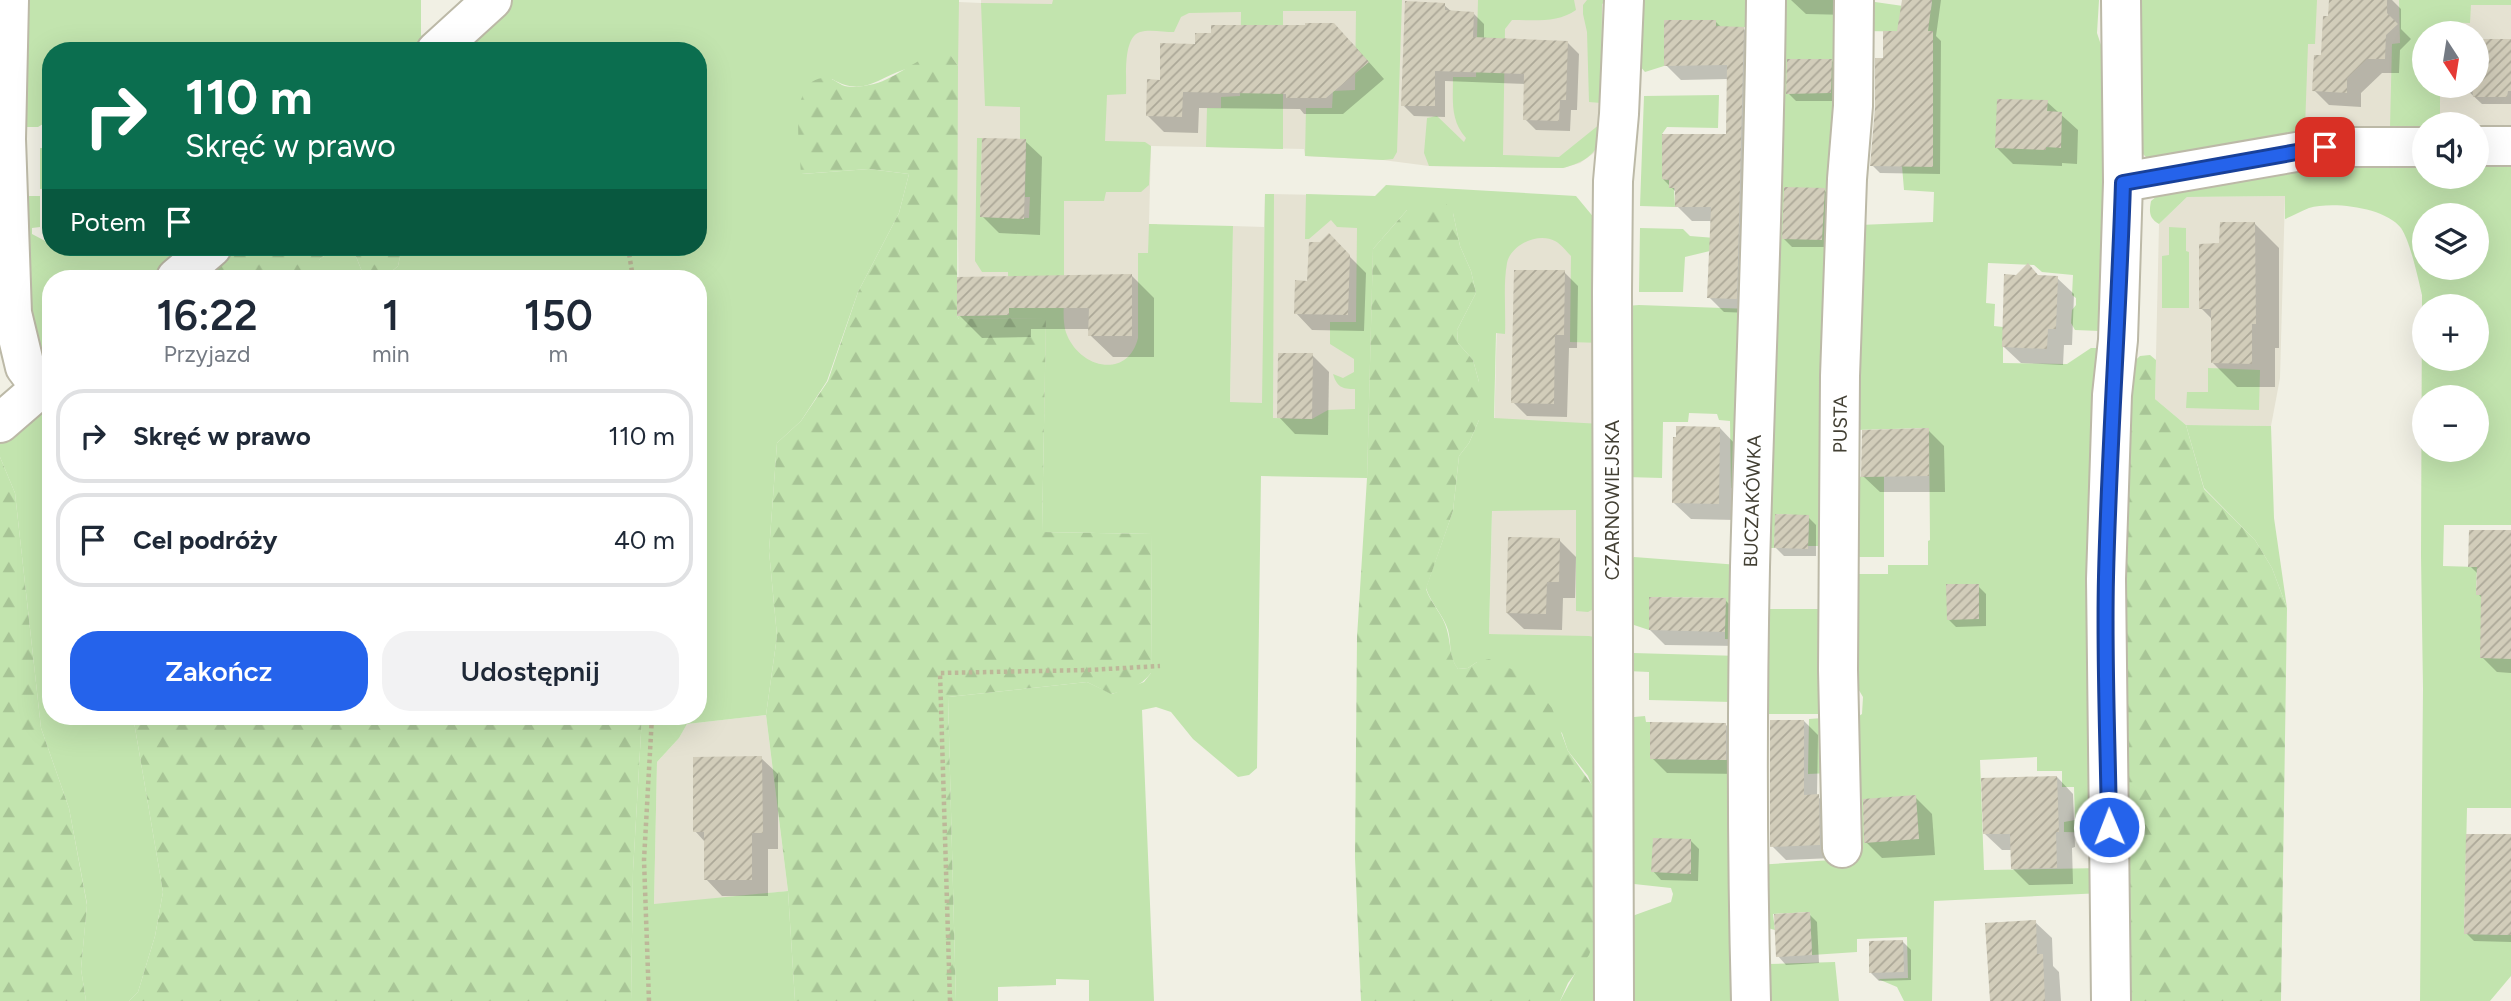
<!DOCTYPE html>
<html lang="pl">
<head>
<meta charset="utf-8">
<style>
  :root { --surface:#fff; --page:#f2f2f3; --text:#1f2937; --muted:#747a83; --line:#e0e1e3; --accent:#2563eb }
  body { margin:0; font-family:Figtree,sans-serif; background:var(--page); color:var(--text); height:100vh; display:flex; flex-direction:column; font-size:26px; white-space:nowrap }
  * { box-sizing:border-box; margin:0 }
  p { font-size:23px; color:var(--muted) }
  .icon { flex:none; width:38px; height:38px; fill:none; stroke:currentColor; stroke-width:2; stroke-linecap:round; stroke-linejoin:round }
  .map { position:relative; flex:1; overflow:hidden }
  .details { position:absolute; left:42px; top:270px; width:665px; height:455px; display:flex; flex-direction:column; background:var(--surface); border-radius:28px; box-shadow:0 7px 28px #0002 }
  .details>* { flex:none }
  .hud { position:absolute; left:42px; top:42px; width:665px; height:214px; border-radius:28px; box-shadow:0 7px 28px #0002; background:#0b6e4f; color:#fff; overflow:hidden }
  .needle { width:46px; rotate:168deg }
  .fabs { position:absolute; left:2412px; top:21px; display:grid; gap:14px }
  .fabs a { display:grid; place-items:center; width:77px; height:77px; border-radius:50%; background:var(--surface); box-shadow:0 7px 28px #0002; font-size:35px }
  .pin { position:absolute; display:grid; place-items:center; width:60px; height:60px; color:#fff; margin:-30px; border-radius:14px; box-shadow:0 4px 10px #0006 }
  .me { position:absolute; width:77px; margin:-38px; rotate:359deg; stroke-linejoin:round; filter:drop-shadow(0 0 5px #0008) }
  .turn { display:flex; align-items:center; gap:24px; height:147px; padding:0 28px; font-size:32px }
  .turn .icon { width:91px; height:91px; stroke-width:2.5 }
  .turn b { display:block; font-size:49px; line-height:60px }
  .then { display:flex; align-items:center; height:66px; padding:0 28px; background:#0003; gap:14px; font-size:26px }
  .eta { display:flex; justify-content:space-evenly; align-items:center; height:119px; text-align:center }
  .eta b { font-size:42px; font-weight:600; line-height:49px }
  .primary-button { display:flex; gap:14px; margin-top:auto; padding:14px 28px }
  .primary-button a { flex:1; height:80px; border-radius:28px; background:var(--accent); color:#fff; font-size:28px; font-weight:600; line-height:80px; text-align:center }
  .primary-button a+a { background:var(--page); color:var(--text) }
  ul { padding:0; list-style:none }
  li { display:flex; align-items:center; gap:21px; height:94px; margin:0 14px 10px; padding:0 14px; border:4px solid var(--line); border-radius:28px }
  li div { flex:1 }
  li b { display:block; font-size:26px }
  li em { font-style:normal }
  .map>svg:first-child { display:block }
  .residential { fill:#e5e2d2; fill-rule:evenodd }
  .grass { fill:#c2e4ae; fill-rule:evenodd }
  .forest { fill:url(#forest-firs) }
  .shadow { fill:#0003 }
  .building { fill:url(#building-hatch) }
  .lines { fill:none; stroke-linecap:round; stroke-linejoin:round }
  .minor-casing { stroke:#bcb9a7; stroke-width:42 }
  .path { stroke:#bdb799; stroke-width:4.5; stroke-dasharray:3.5 3.5; stroke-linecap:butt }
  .minor { stroke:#fff; stroke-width:38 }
  .route-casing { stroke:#184099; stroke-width:18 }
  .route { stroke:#2563eb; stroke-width:12 }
  .labels { text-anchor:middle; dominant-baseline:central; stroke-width:6; stroke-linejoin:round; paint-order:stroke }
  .street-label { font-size:19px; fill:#434034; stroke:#fff }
</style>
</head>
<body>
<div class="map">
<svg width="2511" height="1001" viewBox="0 0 2511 1001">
  <defs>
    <pattern id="forest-firs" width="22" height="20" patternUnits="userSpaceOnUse" patternTransform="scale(1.75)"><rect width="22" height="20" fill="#c2e4ae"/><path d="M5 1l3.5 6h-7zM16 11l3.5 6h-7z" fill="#a8c596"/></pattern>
    <pattern id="building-hatch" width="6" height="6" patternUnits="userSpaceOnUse" patternTransform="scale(1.75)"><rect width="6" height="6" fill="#d2cdba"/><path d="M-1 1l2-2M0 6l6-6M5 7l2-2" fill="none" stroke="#aca898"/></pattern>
  </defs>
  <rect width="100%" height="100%" fill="#f1f0e4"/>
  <g class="residential">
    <path d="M959,0V2L981,3V0H1615L1603,138L1594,153L1580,163L1563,168L1429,166L1383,160L1305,156L1304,149L1151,146L1149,224H1157L1152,534L959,319L957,160L879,166Z"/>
    <path d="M2292,0H2511V129L2476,124H2424V128H2287ZM2424,33H2476V86H2424Z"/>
    <path d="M1265,194L1375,196L1367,478L1230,403L1233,226L1264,227Z"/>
    <path d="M2285,196L2280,378L2271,426L2186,425L2155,399L2159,224L2187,197Z"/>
    <path d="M1500,200L1574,203L1602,343L1604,639L1489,634Z"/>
    <path d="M766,715L788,891L654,905L657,762L679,738L687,724Z"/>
  </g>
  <g class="grass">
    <path d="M17,0H421V36L428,31L416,51H51V114L48,121L38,127H23Z"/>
    <path d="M509,0H959L958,66L951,56C935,61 919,64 903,70C876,79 863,97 832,79L802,174L869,169L909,174L899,213L858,292L827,381L801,421L777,443L769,551L777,636L766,715L687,724L679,738L657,762L654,904L788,891L795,1001H631L633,871L642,716H698V278H384L398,266L402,247H698V51H452Z"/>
    <path d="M1053,0H1402L1397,152L1393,159L1383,160L1305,156L1306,108H1332L1333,91L1355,90L1356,11H1283V149L1206,147L1207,108H1221V97L1240,96L1241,12L1189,13L1181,17L1174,32C1164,32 1149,29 1140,32C1122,38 1127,79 1126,94L1107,95L1105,141L1145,142L1151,146L1149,185L1141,192H1106L1104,201H1064C1064,231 1064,262 1064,293C1064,305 1062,324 1067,335C1081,369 1128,379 1138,338V253H1148L1149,224L1233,226L1230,402L1262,403L1265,194H1274L1273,418L1312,419L1328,410L1355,409V389C1342,389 1337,387 1333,374L1343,378L1354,372V359L1330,344V322H1356L1357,228L1337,227L1331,220L1309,239H1305L1306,194L1375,196L1386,185L1576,196L1600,225L1602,343L1570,342L1571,256C1566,251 1561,244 1555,241C1539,232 1511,244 1507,263C1503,285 1506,311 1505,334L1496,333L1494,418L1602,424L1604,603L1588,612L1576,611V510L1492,511L1489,634L1589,636L1604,639L1605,820L1588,776L1568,751L1562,733L1477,662L1468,668L1458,669C1448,655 1452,646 1448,630C1443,614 1431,604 1426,588L1453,511L1459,456L1469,443L1479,420V382L1473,360L1458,343L1457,330L1476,293L1471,271L1460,246L1453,213L1407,210L1373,249L1367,478L1261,476L1257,768L1249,775L1238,777L1193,739L1171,712L1156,707L1142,710L1154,1001H1089V980L1056,979V985L998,987V1001H956L948,697L1087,682L1112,694L1144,682L1151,673L1152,534L1042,532L1046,318L959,319L957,316L1009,315L1008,272H982L975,261L977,138H982L980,217L1029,218L1030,197H1025L1026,139H1020V107L985,106L981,3L1052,4Z"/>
    <path d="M1478,0H1574L1576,10C1558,23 1534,20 1512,20L1505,29L1503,155L1559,157L1600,124L1603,138C1592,157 1584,162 1563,168L1429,166L1424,153L1427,118L1437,116L1464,142L1466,138C1450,120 1453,100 1453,77H1476Z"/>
    <path d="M1587,0H1608L1602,4L1601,103L1589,102L1587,32L1583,14V5Z"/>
    <path d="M1637,0H1758L1757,27H1727L1716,65V20H1664V66L1645,72L1634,59Z"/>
    <path d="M1774,0H1844L1830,773L1808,774L1809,719L1823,718L1822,714H1756L1760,609H1819L1820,546H1808L1809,516L1776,514L1774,548H1761Z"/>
    <path d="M1932,0H2099L2097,33L2102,48L2101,86L2107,95L2100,331L2075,330L2071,323L2072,310L2076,305V298L2072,295L2073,275L2042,272L2034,265L1988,263L1986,303L1995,304L1994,326L2003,327V363L2067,364L2091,348H2100V833L2064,832V822L2075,820L2074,787H2062V771H2037V757L1980,760L1984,870L2103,868V893L1934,901L1932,1001H1904L1897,987L1878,979L1908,978L1907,937L1857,939V952L1812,955L1810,912L1773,914L1775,930L1757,925L1756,865L1832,860L1846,724L1862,714L1863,697L1847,670L1848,477L1884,476V557H1859V574H1888V565H1928V541L1930,540L1929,428L1855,430L1859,225L1933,222L1934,192L1904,190L1902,166H1933V32L1863,31L1868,6L1875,2L1931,10Z"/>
    <path d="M2132,0H2317L2315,44H2308L2305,128L2294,135L2150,161L2140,151Z"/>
    <path d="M2399,0H2511V5H2471L2470,23L2441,22L2440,33H2424V86H2440V124H2424V128H2390L2392,44L2400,43Z"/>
    <path d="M1719,95L1718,128L1667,127L1662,134V179L1669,180V188H1674L1675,207L1640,206L1644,96Z"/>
    <path d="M40,148H51V188L40,189Z"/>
    <path d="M2321,162H2424V177H2476V163H2511V525H2444L2443,566L2477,567L2476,594L2481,595V627L2511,659V808H2467L2464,934L2511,935V976L2490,1001H2420L2423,689L2421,556L2422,295C2418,278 2410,241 2401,228C2385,207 2332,201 2309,208C2301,211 2293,216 2285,219V196L2187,197L2159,224C2149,218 2149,212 2151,201L2163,191ZM2424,215H2476V268H2424ZM2424,306H2476V359H2424ZM2424,397H2476V450H2424Z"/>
    <path d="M22,196H40V227L32,228V234L51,244V247H195L160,278H51L50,363L39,359L30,350Z"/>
    <path d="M2169,227L2186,228V251L2189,252V308H2162V256L2169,255Z"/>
    <path d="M1640,228L1683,229L1690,236L1715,238L1714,250L1685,257L1683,292H1639Z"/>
    <path d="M332,249L355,254L363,274L373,278H319V260Z"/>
    <path d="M1639,305L1750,309L1739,489L1731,488L1730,421L1719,420L1717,414L1689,413L1688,422H1663L1662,478L1626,477V306Z"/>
    <path d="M2208,368L2260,370L2259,410L2186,408L2187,392H2208Z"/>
    <path d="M51,395V716H133L163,892L155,936L138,992L129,1001H86L81,969L87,904L69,808L41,728L15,493L0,457V439Z"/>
    <path d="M2186,425L2271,426L2274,518L2287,608L2272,568L2255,540L2204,488Z"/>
    <path d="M1634,557L1739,565L1741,640L1725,639V598L1650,597L1649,630L1634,625L1628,619L1625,565Z"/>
    <path d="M1633,653L1740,656L1732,702L1649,700V672L1627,671V657Z"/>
    <path d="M1623,712H1633L1634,717L1645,716L1646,722H1650V759L1740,760L1742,1001H1625L1623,923L1635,915L1671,902L1673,894L1671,888L1634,884L1628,878Z"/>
    <path d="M1595,937L1606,1001H1560Z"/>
    <path d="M1835,962L1839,1001H1770L1769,964Z"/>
  </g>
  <g class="forest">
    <path d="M941,52L951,56L958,66L957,316L959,319L1046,318L1042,532L1152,534L1151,673C1140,687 1128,690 1111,694L1087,682L948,697L956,1001H795L788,891L766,715L777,636L769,551L777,443L801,421L828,381L858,292L899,213L909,174L869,169L801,174C800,149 788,83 822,78C830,76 836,82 842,85C852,89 863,86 874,84C897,78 916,58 941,52Z"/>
    <path d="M1445,202L1453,213L1460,246L1471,271L1476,293L1457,330L1458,343L1473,360L1479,382V420L1469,443L1459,456L1453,511L1426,589C1431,604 1443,614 1447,630C1451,644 1449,656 1458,669L1468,668L1477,662L1489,659L1518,672L1536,688L1552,708L1568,751L1599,795L1595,937L1589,955L1568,983L1560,1001H1361L1355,858L1357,637L1367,478L1373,249L1407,210L1427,204Z"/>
    <path d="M228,247H402L398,266L384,278H373L363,274L355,254L332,249L319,260V278H192Z"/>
    <path d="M2150,355L2156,360L2155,399L2186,425L2204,489L2255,540L2272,568L2287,608L2281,1001H2119L2128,367L2140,356Z"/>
    <path d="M0,457L15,493L41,728L69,808L87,905L81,969L86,1001H0Z"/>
    <path d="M133,716H642L633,871L631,1001H129L138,992L155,936L163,892Z"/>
  </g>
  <g class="shadow">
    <path d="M1791,0H1853L1849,15L1806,14Z"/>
    <path d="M1904,0H1941L1936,36L1941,41L1940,174L1880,173L1872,165L1885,60L1899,33Z"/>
    <path d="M2331,0H2392L2401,9V29L2411,39L2400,50L2399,73H2382L2361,93V107L2329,105L2314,90L2330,18Z"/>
    <path d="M1444,5L1452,12L1473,13L1484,24V40L1568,43L1579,54L1577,110H1571L1570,131L1536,130L1525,119L1526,84L1445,81V117L1414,116L1403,105Z"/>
    <path d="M1715,21L1722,28H1743L1758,43L1751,313L1724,312L1709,297L1712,221H1692L1677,206V193L1663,179L1727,136L1728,79L1681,80L1666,65Z"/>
    <path d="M1213,35L1351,42L1384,79L1343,114H1304L1300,109L1199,108L1198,133L1164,132L1148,116L1161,81L1197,46Z"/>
    <path d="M2511,40V104H2482L2466,89V86H2476Z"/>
    <path d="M1831,60L1839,68V101H1796L1788,93Z"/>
    <path d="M2047,102L2078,130L2077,164L2062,163V166L2013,164L1997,148Z"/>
    <path d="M1025,141L1042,157L1040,235L999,233L982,216Z"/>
    <path d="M1824,190L1832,198L1830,247H1792L1784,239Z"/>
    <path d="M2255,224L2279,248V348H2275V387H2237L2213,363V320L2201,308L2221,245Z"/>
    <path d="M1329,236L1366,273L1364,331L1312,330L1296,313L1309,283L1320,244Z"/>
    <path d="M1564,272L1578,286L1577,348H1569L1567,417L1527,416L1513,402Z"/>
    <path d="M1132,276L1154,298V357H1113L1090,335V329H1031V337L982,338L959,315Z"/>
    <path d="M2039,277L2057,278L2074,294L2072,345H2064L2063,365L2021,363L2004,347Z"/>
    <path d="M1312,355L1329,372L1328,435L1295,434L1279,417Z"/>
    <path d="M1720,428L1736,445L1735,520L1691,519L1674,503Z"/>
    <path d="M1928,430L1944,446L1945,492H1880L1863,476Z"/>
    <path d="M1808,517L1816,525V556H1784L1776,548Z"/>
    <path d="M2511,531V673L2497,672L2482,657L2483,599L2478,594V574L2470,566Z"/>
    <path d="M1559,540L1576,557L1575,598H1563L1562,630L1524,629L1507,613Z"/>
    <path d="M1978,586L1986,594V626L1956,627L1948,619Z"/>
    <path d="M1725,600L1740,615L1739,646L1665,645L1650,630Z"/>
    <path d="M1804,721L1818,735L1817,796L1832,810L1833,858L1786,860L1772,846Z"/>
    <path d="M1725,724L1741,740L1740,774L1667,773L1652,758Z"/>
    <path d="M761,758L778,774V849H768V896H722L706,879L705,842L695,831Z"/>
    <path d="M2057,777L2073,794L2075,847L2072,848L2073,884L2029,885L2013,869L2012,850H2002L1985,834Z"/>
    <path d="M1915,797L1932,814L1935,855L1882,858L1866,842Z"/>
    <path d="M2511,836V942L2474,941L2466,933Z"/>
    <path d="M1691,841L1699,849L1698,881L1661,880L1653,871Z"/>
    <path d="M1809,914L1817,922L1819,963L1786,965L1778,956Z"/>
    <path d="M2035,922L2052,938L2053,966L2059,972L2061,1001H1991Z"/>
    <path d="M1903,942L1911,950V980L1879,981L1871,973Z"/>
  </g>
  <g class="building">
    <path d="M1902,0H1932L1928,31H1933V167L1870,166L1875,108V58H1883V31H1897Z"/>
    <path d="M2329,0H2387V13L2398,24L2386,35L2385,59H2367L2347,78V93L2312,91L2314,55H2321L2323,16H2328Z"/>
    <path d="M1405,1L1445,3V10L1474,12L1473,37L1568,41L1566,100H1560L1559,121L1523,120L1524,74L1435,71V106H1401Z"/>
    <path d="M1664,20H1716V26L1744,27L1737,299L1707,298L1711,207H1675V188H1669V180L1662,179V134H1726L1727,65L1664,66Z"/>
    <path d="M1305,23H1334L1369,62L1326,98H1286V94L1183,92L1182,117L1146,116L1147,79L1160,80V43L1195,44V33H1211V25H1305Z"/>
    <path d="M2476,39H2511V91H2508L2507,97H2473L2472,86H2476Z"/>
    <path d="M1787,59H1832L1831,93L1786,94Z"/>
    <path d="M1997,99L2048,100L2047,111L2062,112L2061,148L2046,147V150L1995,148Z"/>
    <path d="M982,138L1026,139L1024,219L980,217Z"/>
    <path d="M1784,187L1825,188L1822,240L1782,239Z"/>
    <path d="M2220,222H2255L2256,324H2252V364L2211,363V309H2199V244L2219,243Z"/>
    <path d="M1329,233L1350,255L1348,315L1294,314L1295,280L1307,281L1309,242H1320Z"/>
    <path d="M2028,263L2038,275L2058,276L2056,329H2048L2047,349L2002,347L2004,274L2016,275Z"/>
    <path d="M1514,270H1565L1564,335H1555L1554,404L1511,403Z"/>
    <path d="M1132,274V336H1088L1089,308H1009V315L957,316V277Z"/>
    <path d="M1278,353H1313L1312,419L1277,418Z"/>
    <path d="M1676,426L1720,427L1719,504L1672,503L1673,437H1676Z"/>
    <path d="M1929,428V476L1861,477L1862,430Z"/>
    <path d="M1775,514L1809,515L1808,549L1774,548Z"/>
    <path d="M2469,530H2511V659L2480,658L2481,595H2476L2477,567H2468Z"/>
    <path d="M1508,537L1560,538L1559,582H1547L1546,614L1506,613Z"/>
    <path d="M1946,584H1979V619L1947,620Z"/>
    <path d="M1649,597L1726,598L1725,632L1649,630Z"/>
    <path d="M1770,720H1804V795L1819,794L1820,845L1770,847Z"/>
    <path d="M1650,722L1726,723V760L1650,759Z"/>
    <path d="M762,756L763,833H752V880H704V832H693V757Z"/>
    <path d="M2057,776L2059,832H2056L2057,868L2011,869L2010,834H1983L1981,778Z"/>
    <path d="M1916,795L1919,839L1864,843L1863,799Z"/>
    <path d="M2466,834H2511V935L2464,934Z"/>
    <path d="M1653,838L1691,839V874L1651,872Z"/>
    <path d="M1810,912L1812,955L1776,957L1774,914Z"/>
    <path d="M2036,920L2037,954H2043L2045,1001H1990L1985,923Z"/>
    <path d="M1903,940L1904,972L1869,973V941Z"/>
  </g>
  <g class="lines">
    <g class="minor-casing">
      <g id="minor">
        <path d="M9,0L6,139L12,313L25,367L40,387"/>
        <path d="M436,51L492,0"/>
        <path d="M2476,146H2511"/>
        <path d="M2123,182L2325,147H2424"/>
        <path d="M176,278L212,247"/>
        <path d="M0,423L51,379"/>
        <path id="s1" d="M1842,848L1838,670L1840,376L1847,179L1853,106L1854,0"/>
        <path d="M1614,1001L1612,292L1613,181L1619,114L1624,0"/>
        <path id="s2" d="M1751,1001C1747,856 1747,711 1750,567C1755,378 1764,189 1766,0"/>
        <path d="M2111,1001L2106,579L2112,395L2118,340L2123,182L2121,0"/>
      </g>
    </g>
    <g class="path">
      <path d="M628,247L633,278"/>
      <path d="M649,1001L644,860L652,716"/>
      <path d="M950,1001L940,673L1088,670L1160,666"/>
    </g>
    <use href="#minor" class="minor"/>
  </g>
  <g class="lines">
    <g class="route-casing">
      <path id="route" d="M2109,827C2108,744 2104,660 2106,577C2109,445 2119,314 2123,183L2325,147"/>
    </g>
    <use href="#route" class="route"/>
  </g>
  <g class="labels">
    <g class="street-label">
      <text stroke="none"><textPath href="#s1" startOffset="424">PUSTA</textPath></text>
      <text transform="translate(1612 500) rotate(-90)">CZARNOWIEJSKA</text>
      <text stroke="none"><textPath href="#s2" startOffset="500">BUCZAKÓWKA</textPath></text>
    </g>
  </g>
</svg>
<div class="fabs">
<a><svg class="needle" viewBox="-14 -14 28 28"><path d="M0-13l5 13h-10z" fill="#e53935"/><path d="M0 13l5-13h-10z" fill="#747a83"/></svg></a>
<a><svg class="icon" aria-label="sound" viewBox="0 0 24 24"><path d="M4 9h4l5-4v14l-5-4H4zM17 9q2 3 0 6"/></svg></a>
<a><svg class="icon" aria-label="layers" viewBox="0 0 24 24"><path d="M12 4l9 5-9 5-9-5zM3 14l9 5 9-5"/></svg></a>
<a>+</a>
<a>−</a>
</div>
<div class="pin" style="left:2325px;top:147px;background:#d93025"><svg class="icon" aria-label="arrive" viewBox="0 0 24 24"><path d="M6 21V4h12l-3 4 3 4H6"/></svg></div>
<svg class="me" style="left:2109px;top:827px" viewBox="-20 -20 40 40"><circle r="17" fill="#2563eb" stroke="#fff" stroke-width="3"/><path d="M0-11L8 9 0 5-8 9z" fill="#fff"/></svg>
<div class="hud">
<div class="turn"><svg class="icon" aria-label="right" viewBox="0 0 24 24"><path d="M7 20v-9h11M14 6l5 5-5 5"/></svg><div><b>110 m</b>Skręć w prawo</div></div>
<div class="then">Potem<svg class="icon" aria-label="arrive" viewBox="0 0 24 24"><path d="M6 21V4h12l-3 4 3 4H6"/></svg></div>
</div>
<section class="details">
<div class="eta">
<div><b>16:22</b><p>Przyjazd</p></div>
<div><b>1</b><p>min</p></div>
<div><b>150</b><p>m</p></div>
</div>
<ul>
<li><svg class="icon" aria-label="right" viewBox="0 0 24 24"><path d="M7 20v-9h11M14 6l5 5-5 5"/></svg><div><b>Skręć w prawo</b></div><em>110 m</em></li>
<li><svg class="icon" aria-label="arrive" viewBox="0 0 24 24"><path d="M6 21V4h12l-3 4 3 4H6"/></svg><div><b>Cel podróży</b></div><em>40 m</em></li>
</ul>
<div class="primary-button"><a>Zakończ</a><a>Udostępnij</a></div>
</section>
</div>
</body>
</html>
